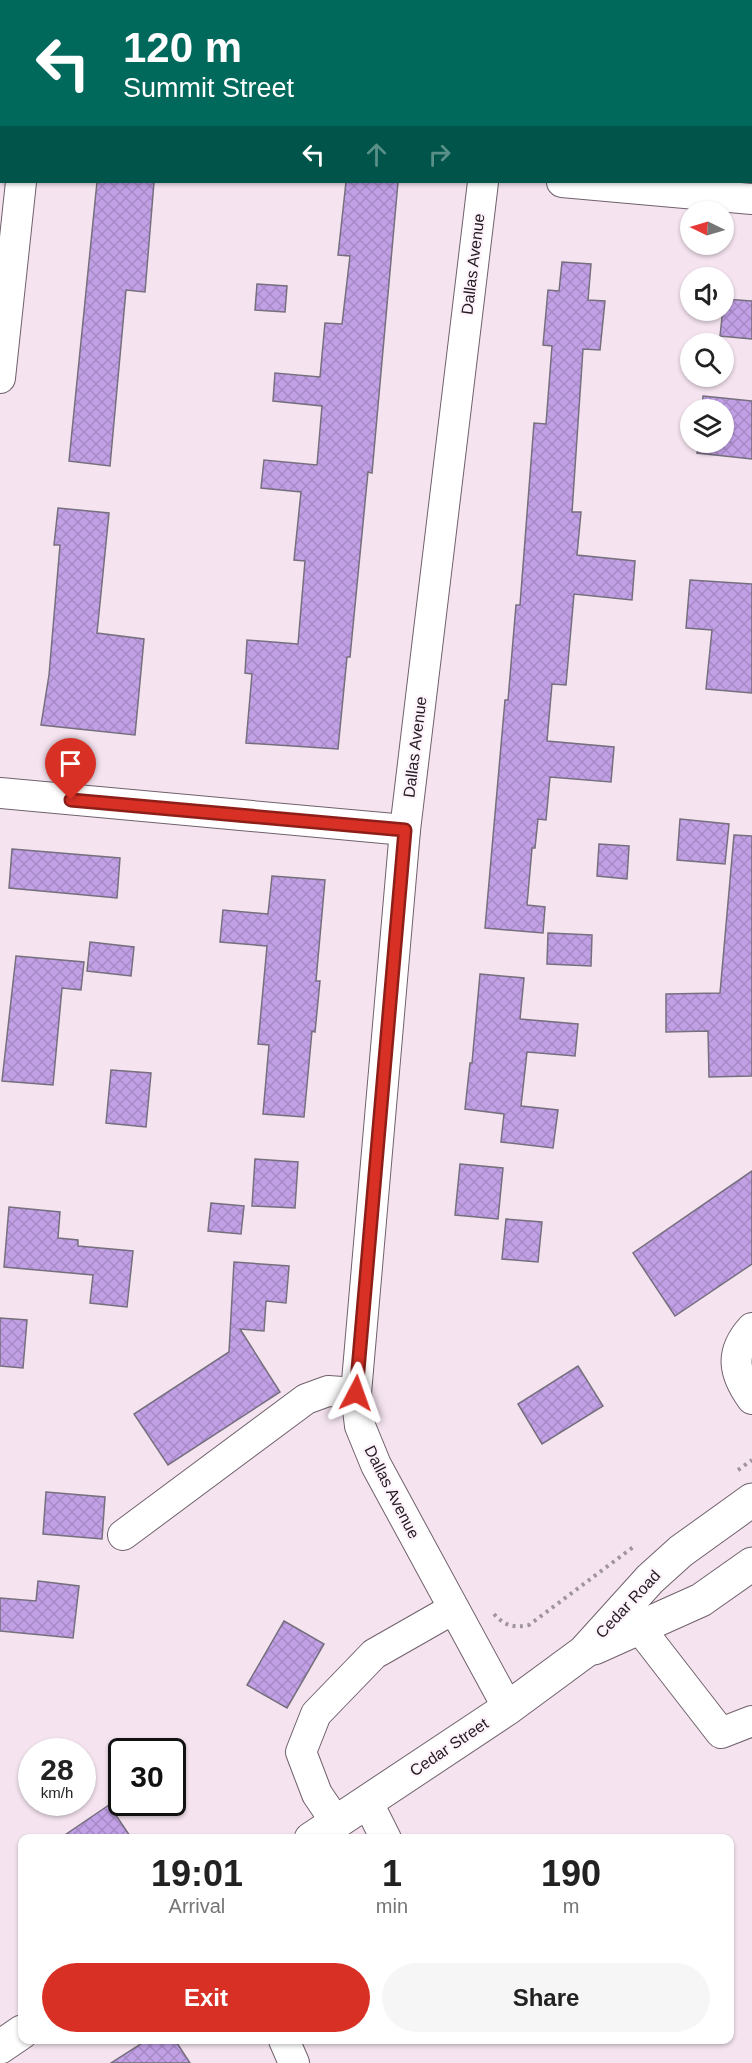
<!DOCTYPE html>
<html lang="en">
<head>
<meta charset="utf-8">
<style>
  :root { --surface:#fff; --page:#f6f6f6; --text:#222; --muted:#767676; --accent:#d93025 }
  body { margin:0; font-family:Helvetica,sans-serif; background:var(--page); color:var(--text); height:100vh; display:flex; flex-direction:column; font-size:22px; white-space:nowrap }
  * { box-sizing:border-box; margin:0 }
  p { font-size:20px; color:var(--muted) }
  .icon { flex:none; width:33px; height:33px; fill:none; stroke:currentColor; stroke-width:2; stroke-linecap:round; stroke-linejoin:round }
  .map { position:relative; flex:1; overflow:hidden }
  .sheet { position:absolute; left:18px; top:1834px; width:716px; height:210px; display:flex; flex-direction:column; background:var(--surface); border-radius:12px; box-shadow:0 2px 4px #0004 }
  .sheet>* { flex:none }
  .banner { position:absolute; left:0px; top:0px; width:753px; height:183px; box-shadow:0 2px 4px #0004; background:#00695c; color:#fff; overflow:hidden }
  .needle { width:39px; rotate:275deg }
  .controls { position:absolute; left:680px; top:201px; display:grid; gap:12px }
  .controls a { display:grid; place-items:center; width:54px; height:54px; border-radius:50%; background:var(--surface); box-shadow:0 2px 4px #0004; font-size:30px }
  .speed { position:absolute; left:18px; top:1738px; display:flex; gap:12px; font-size:30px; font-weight:700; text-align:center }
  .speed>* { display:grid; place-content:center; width:78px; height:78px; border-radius:50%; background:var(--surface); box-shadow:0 2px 4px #0004; line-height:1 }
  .speed small { font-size:15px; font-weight:400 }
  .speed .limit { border:3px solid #111; border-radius:9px; background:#fff; color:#111 }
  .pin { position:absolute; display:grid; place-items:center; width:51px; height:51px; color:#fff; margin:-62px -26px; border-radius:50% 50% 50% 0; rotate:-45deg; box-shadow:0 0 6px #0007 }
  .pin .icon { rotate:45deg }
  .me { position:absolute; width:66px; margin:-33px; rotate:4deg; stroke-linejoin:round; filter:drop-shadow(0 0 4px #0008) }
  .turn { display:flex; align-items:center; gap:21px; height:126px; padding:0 24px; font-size:27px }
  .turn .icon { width:78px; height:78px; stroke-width:2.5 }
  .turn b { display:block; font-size:42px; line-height:51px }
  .lanes { display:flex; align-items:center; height:57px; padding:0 24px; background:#0003; justify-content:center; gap:30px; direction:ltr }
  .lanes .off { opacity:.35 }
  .eta { display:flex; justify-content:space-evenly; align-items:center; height:102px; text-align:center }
  .eta b { font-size:36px; font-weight:700; line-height:42px }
  .primary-button { display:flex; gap:12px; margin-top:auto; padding:12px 24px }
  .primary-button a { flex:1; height:69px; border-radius:36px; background:var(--accent); color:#fff; font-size:24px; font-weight:700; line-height:69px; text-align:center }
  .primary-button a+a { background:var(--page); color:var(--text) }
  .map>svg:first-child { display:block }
  .building { fill:url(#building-cross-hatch); stroke:#766f7e; stroke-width:1.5 }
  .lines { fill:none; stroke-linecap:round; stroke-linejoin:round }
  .minor-casing { stroke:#70616c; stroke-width:32 }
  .major-casing { stroke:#70616c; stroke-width:35 }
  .path { stroke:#a1959d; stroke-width:4; stroke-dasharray:3 4.5; stroke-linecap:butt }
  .minor { stroke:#fff; stroke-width:30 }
  .major { stroke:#fff; stroke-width:33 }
  .route-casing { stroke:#8d1f18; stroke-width:15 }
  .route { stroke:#d93025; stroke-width:10 }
  .labels { text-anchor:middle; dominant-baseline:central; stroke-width:4.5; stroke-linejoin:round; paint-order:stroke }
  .street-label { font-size:16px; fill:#221c20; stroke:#fef3fb }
</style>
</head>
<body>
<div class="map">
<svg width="752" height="2063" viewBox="0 0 752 2063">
  <defs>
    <pattern id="building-cross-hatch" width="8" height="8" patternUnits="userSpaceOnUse" patternTransform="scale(1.5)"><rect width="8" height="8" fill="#c2a0e6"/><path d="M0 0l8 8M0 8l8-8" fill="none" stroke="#a689c5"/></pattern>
  </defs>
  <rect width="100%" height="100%" fill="#f5e4f0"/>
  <g class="building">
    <path d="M97,182H154L145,292L126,290L110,466L69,461Z"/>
    <path d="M346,182H398L372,473L368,472L350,657H347L338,749L246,743L252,674L245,673L247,640L298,644L305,561L294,560L301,492L261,488L264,460L317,465L322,406L273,401L275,373L320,377L325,323L342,324L350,256L338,255Z"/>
    <path d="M562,262L591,264L588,300L605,301L600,350L583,349L572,512H581L577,555L635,561L632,600L574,594L566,685L552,684L547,741L614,747L611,782L550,777L546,820L538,819L535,848H532L527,905L545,907L543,933L485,928L505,700H508L516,605H520L534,423L546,424L552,346L543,345L548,290L559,291Z"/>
    <path d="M257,284L287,286L285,312L255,310Z"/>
    <path d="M724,299L752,301V339L720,336Z"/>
    <path d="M703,396L752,401V459L697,453L699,442H723V410H702Z"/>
    <path d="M58,508L109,513L97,633L144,639L135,735L41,725L49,675L60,545H54Z"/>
    <path d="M690,580L752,584V693L706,689L712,630L686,628Z"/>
    <path d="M680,819L729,824L725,864L677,860Z"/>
    <path d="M734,835L752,836V1076L709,1077L708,1031L666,1032V994L720,993Z"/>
    <path d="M599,844L629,846L627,879L597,876Z"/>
    <path d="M12,849L120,858L117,898L9,888Z"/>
    <path d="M272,876L325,880L316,981H320L315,1032L312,1031L304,1117L263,1114L269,1045L258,1044L267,946L220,942L223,910L268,914Z"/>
    <path d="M548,933L592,935L591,966L547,964Z"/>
    <path d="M90,942L134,947L131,976L87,971Z"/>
    <path d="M16,956L84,962L81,990L62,988L53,1085L2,1081Z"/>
    <path d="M480,974L524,978L520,1019L578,1024L575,1056L527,1052L521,1106L558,1110L553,1148L501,1142L504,1114L465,1109L470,1063H472Z"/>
    <path d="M111,1070L151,1073L146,1127L106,1123Z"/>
    <path d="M255,1159L298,1162L295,1208L252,1206Z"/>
    <path d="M460,1164L503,1168L498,1219L455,1215Z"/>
    <path d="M752,1171V1264L675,1316L633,1253Z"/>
    <path d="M211,1203L244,1206L241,1234L208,1231Z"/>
    <path d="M9,1207L60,1212L58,1238L78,1240V1246L133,1251L127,1307L90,1303L93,1275L4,1267Z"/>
    <path d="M506,1219L542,1222L538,1262L502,1259Z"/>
    <path d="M234,1262L289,1266L286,1303L266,1301L264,1331L240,1329L280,1392L168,1465L134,1414L229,1352Z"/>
    <path d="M0,1318L27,1320L23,1368L0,1366Z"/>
    <path d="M578,1366L603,1406L542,1444L518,1404Z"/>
    <path d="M46,1492L105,1497L102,1539L43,1534Z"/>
    <path d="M38,1581L79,1586L73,1638L0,1631V1598L36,1601Z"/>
    <path d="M284,1621L324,1644L287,1708L247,1685Z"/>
    <path d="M109,1805L132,1839H59Z"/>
    <path d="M147,2040H175L190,2063H111Z"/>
  </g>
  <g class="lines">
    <g class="minor-casing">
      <g id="minor">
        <path d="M0,57H2"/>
        <path d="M483,182L405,830L356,1393L360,1426L376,1465L508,1708"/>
        <path d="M562,182L752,199"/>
        <path d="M0,378L21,182"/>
        <path d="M0,793L405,830"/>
        <path d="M752,1328C729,1353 734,1374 752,1399"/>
        <path d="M123,1535L306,1399L328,1391L356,1393"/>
        <path d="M624,1608L721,1733L752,1721"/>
        <path d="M367,1801L386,1839"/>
        <path d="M336,1822L317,1794L301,1752L316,1714L374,1654L453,1609"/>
        <path d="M284,2040L294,2063"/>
      </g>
    </g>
    <g class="major-casing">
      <g id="major">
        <path d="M594,1648L701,1600L752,1564"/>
        <path d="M311,1839L508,1708L584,1652L650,1579L681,1551L752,1500"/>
        <path d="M0,2047L22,2032"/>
      </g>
    </g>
    <g class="path">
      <path d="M42,2V0"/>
      <path d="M738,1470L752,1460"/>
      <path d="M494,1614C505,1626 513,1628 529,1625L636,1545"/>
    </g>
    <use href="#minor" class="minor"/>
    <use href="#major" class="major"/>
  </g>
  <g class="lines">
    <g class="route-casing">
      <path id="route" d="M71,800L405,830L356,1393"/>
    </g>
    <use href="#route" class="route"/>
  </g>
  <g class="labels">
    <g class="street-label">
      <text transform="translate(473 264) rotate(-83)">Dallas Avenue</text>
      <text transform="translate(415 747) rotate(-83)">Dallas Avenue</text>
      <text transform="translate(392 1492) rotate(63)">Dallas Avenue</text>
      <text transform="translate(628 1604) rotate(-47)">Cedar Road</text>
      <text transform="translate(449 1747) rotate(-34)">Cedar Street</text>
    </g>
  </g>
</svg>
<div class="controls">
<a><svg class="needle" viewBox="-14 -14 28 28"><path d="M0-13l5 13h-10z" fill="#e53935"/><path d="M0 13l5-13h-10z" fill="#767676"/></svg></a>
<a><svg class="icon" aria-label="sound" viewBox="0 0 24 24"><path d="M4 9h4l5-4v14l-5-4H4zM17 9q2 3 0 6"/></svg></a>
<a><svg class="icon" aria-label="search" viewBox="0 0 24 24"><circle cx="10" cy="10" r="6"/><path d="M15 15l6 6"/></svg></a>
<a><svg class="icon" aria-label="layers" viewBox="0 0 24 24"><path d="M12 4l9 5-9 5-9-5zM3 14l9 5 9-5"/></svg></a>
</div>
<div class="speed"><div>28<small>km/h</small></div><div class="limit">30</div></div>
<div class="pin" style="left:71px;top:800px;background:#d93025"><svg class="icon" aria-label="arrive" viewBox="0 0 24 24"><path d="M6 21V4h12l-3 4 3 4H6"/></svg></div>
<svg class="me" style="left:356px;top:1393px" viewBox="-20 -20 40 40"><path d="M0-17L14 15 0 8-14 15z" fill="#d93025" stroke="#fff" stroke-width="4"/></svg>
<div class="banner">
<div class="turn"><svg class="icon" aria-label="left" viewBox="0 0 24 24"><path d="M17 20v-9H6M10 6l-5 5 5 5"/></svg><div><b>120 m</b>Summit Street</div></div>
<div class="lanes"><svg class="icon" aria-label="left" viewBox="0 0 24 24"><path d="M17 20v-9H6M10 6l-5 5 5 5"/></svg><svg class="icon off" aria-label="ahead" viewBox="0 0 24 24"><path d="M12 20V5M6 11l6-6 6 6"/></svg><svg class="icon off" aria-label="right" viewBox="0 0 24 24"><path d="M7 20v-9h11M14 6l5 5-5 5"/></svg></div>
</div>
<section class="sheet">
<div class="eta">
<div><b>19:01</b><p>Arrival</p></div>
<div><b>1</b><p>min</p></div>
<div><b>190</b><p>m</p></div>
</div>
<div class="primary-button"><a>Exit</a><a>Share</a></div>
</section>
</div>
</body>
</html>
